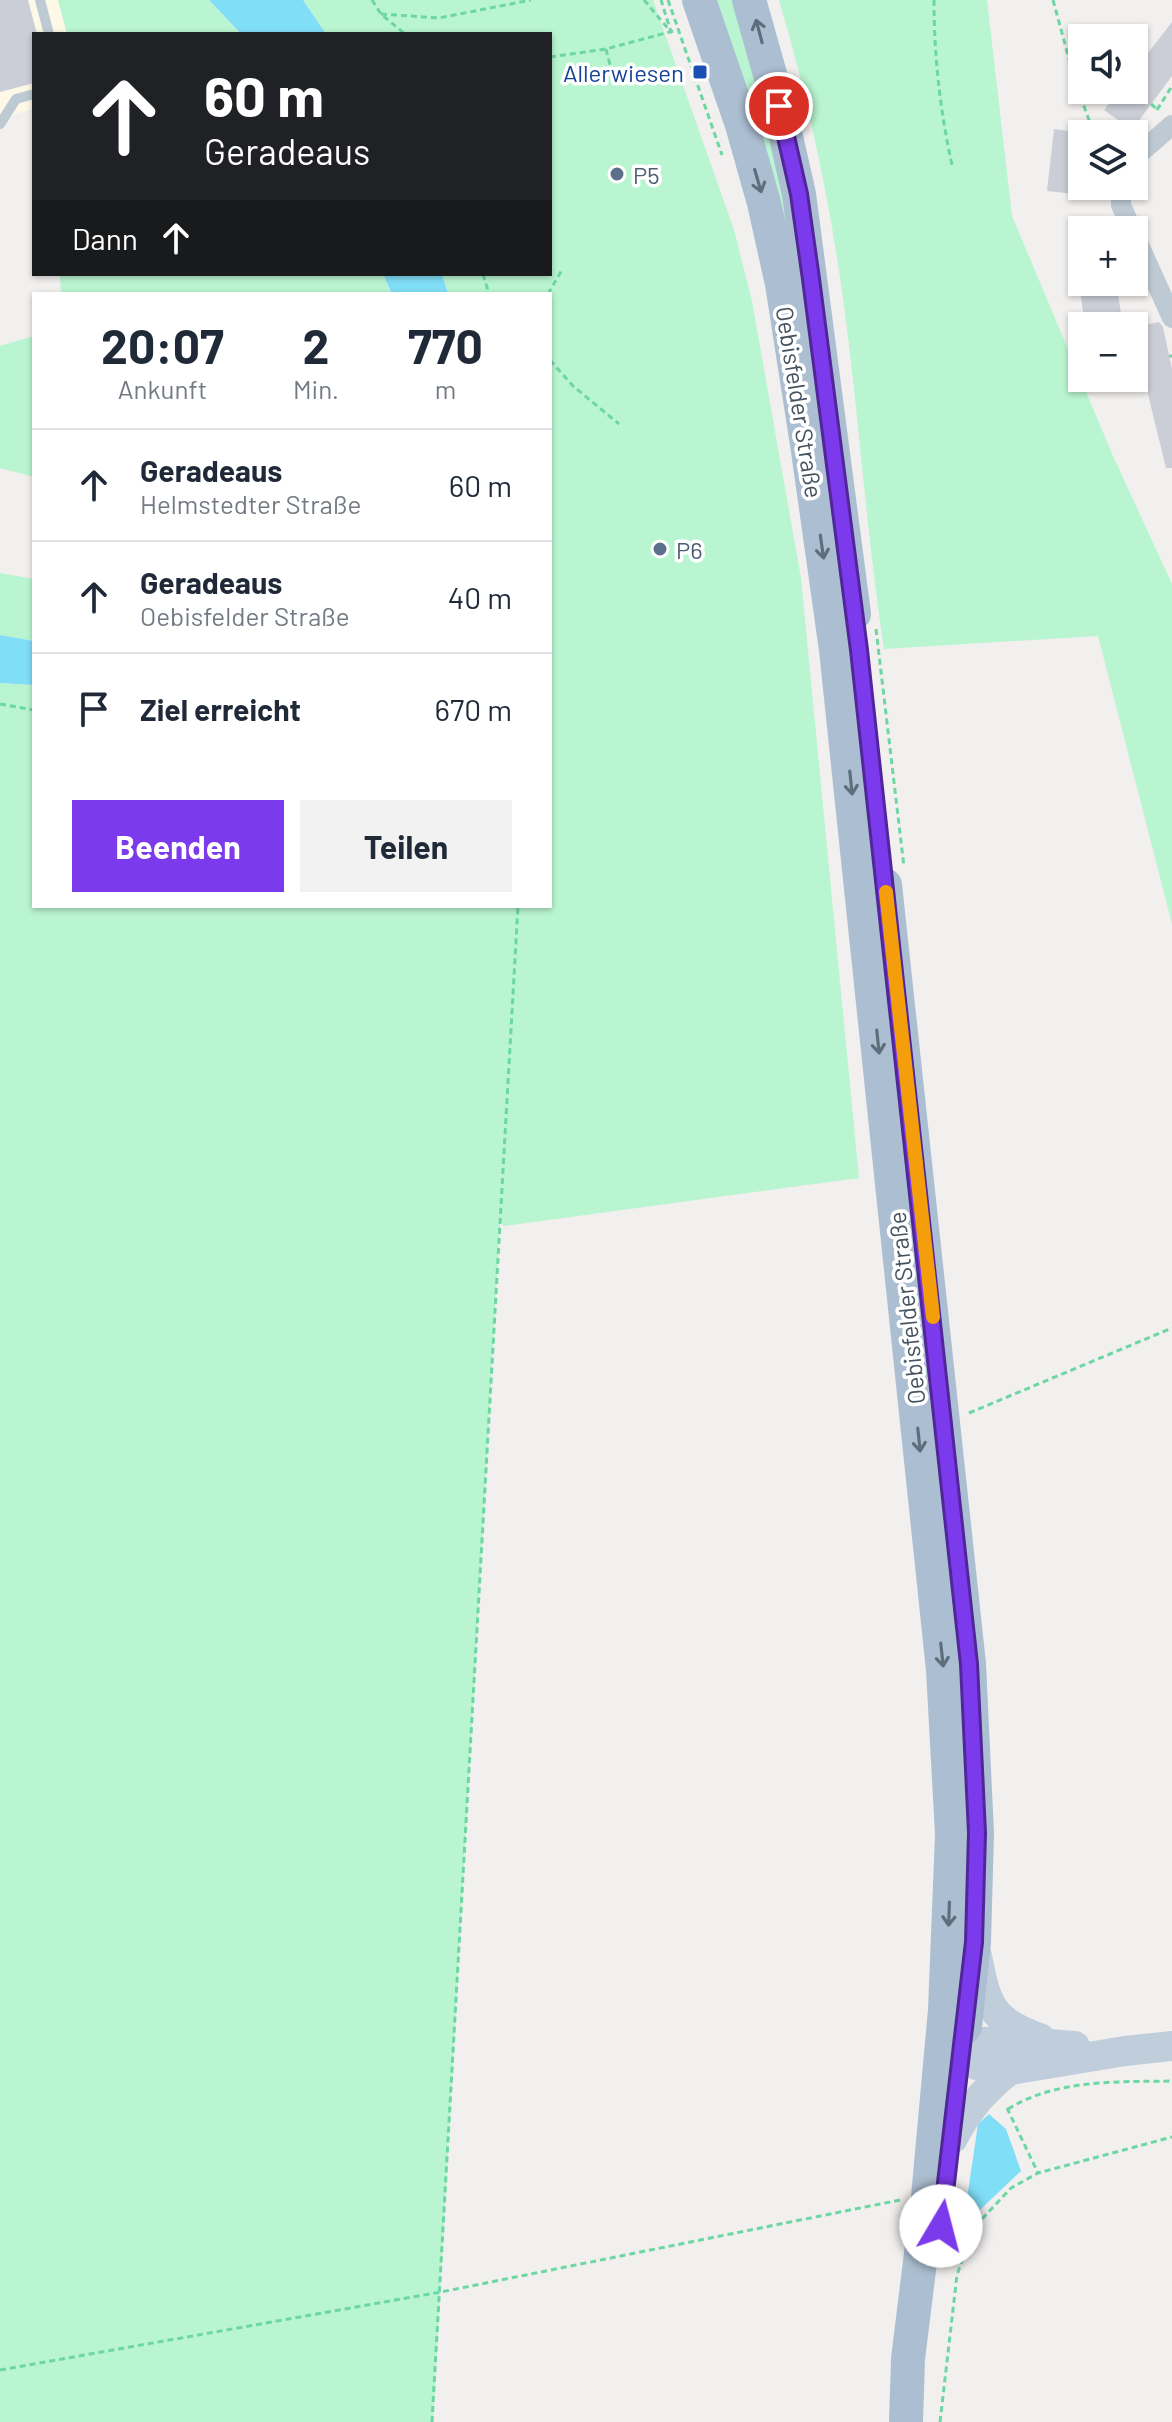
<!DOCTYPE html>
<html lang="de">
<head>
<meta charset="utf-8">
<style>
  :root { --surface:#fff; --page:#f2f2f3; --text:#1f2937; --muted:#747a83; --line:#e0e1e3; --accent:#7c3aed }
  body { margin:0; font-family:Barlow,sans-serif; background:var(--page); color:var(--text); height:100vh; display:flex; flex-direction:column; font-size:30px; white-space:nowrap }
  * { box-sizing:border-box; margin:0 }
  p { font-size:26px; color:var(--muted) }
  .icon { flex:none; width:44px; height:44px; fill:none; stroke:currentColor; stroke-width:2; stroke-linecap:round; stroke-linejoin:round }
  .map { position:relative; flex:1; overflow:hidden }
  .details { position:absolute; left:32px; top:292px; width:520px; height:616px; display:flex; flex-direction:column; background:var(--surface); border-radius:0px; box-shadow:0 2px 6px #0004 }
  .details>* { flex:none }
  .top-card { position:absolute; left:32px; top:32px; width:520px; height:244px; border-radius:0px; box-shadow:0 2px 6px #0004; background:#202124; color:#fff; overflow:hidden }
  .fabs { position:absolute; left:1068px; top:24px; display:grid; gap:16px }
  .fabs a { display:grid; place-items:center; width:80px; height:80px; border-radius:0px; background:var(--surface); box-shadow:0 2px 6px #0004; font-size:40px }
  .pin { position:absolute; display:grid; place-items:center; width:68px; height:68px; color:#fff; margin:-34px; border:4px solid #fff; border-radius:50%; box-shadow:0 2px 8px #0007 }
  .me { position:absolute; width:88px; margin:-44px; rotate:8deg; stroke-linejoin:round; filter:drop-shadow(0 0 6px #0008) }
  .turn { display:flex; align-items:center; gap:28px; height:168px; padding:0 40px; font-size:36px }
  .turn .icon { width:104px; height:104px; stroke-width:2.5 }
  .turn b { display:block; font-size:56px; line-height:68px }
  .then { display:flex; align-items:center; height:76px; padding:0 40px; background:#0003; gap:16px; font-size:30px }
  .eta { display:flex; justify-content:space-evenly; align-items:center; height:136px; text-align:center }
  .eta b { font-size:48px; font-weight:700; line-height:56px }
  .primary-button { display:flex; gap:16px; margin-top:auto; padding:16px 40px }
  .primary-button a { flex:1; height:92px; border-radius:0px; background:var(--accent); color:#fff; font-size:32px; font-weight:700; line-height:92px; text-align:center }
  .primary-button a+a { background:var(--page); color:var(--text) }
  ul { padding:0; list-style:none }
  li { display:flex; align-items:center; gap:24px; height:112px; padding:0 40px; border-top:2px solid var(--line) }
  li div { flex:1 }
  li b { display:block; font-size:30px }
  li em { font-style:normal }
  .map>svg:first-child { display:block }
  .commercial { fill:#fef8e7 }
  .green { fill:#b9f5d0 }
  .water { fill:#81def7 }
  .building { fill:#cbced6 }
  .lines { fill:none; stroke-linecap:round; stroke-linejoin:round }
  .path { stroke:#6cd7a3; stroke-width:3; stroke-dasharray:6 4; stroke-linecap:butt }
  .lane { stroke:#becad3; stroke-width:10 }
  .street { stroke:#becad3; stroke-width:20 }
  .secondary { stroke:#c0cddb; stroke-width:30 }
  .primary { stroke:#acbfd2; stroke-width:34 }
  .oneway { stroke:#5f6e7c }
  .route-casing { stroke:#51269a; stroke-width:20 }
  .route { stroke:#7c3aed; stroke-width:14 }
  .slow { stroke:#f59e0b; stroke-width:14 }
  .transit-dot { fill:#1a4fb4; stroke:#fff; stroke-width:3 }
  .service-dot { fill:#5c6f8a; stroke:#fff; stroke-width:3 }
  .labels { text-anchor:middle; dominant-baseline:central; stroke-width:7; stroke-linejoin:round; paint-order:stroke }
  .transit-label { font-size:24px; fill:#164399; stroke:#fff; text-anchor:end }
  .service-label { font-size:24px; fill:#4e5e75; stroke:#fff; text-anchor:start }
  .street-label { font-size:24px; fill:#455360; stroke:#fff }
</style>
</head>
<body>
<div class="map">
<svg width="1172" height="2422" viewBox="0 0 1172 2422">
  <rect width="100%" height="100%" fill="#f2efef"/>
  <path class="commercial" d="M0,0H58L67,34H34V109L0,118Z"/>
  <g class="green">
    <path d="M58,0H209L240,34H67Z"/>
    <path d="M303,0H653L734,230L752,301L801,578L859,1178L504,1226L500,1222L433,2422H0V683L34,685V906H550V294H448L442,274H550V34H326Z"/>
    <path d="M711,0H738L768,107L799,280Z"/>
    <path d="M779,0H987L1012,216L1113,456L1172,584V924L1098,636L884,649C866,532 859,414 843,298C829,197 808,98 779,0Z"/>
    <path d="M60,274H383L392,294H61Z"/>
    <path d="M34,336V477L0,468V346Z"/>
    <path d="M0,573L34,579V641L0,635Z"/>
  </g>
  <g class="water">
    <path d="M209,0H303L326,34H241Z"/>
    <path d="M383,274H442L448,294H392Z"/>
    <path d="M0,635L34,641V685L0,683Z"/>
    <path d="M989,2114L1006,2129L1021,2171L963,2226L978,2124Z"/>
  </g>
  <g class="building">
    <path d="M0,0H28L37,34H34V83L0,92Z"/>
    <path d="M1172,22V76L1132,130L1104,110L1120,90H1134V71Z"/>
    <path d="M1054,129L1083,133L1075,194L1047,191Z"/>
    <path d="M1079,282H1116L1121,313L1084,319Z"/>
    <path d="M1159,322L1163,327L1172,369V468H1166L1145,382L1138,383L1134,366V327Z"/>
  </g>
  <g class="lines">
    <g class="path">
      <path d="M372,0L381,14L405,34"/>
      <path d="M644,0L671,32L661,0"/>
      <path d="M668,0L722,155"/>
      <path d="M934,0C934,56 940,110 952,165"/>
      <path d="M1053,0L1075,81L1094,134"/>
      <path d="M381,14L439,18L531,0"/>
      <path d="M606,49L610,65"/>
      <path d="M550,57L606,49L677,30"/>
      <path d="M1151,104L1157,109"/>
      <path d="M1157,110L1172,86"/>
      <path d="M1079,160H1082"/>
      <path d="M483,274L489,294"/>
      <path d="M1116,287L1134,282"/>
      <path d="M548,294L563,268"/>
      <path d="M1169,356H1172"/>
      <path d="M550,360L573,386L619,424"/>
      <path d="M876,629L904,867"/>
      <path d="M0,704L34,710"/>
      <path d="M969,1413L1172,1328"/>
      <path d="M1007,2108L1038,2173"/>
      <path d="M1008,2109C1057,2079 1116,2082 1172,2081"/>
      <path d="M0,2370L441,2292L900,2200"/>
      <path d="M432,2422L518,906"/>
      <path d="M940,2422L957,2275L970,2238L981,2220L1011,2188L1038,2173L1172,2137"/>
    </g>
    <g class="lane">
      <path d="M40,0L49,34"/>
      <path d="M0,124L16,99L34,94"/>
    </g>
    <g class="street">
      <path d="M1134,158L1172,125"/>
      <path d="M1121,186V205L1132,230"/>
      <path d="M1134,234L1172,318"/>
    </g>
    <g class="secondary">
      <path d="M977,1956C986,2003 991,2022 1040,2038"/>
      <path d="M942,2049L976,2065L1010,2070L1125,2051L1172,2046"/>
      <path d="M942,2049C983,2036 1032,2043 1075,2046"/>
      <path d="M953,2138C968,2109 984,2090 1010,2070"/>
    </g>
    <g class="primary">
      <path d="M699,0L742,125L764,203L782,284L808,451L836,650L943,1670L952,1834L945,2010L928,2197L908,2359L906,2422"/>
      <path d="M749,0L779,106L799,194L854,614"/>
      <path d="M885,885L969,1664L977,1833L974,1942L965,2027"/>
    </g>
  </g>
  <defs><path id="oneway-shaft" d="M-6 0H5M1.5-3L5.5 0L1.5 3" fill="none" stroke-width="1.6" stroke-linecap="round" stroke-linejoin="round" transform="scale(2)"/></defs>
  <g class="oneway">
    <use href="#oneway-shaft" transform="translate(759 31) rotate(-105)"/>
    <use href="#oneway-shaft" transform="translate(758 181) rotate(74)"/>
    <use href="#oneway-shaft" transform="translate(822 547) rotate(82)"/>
    <use href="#oneway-shaft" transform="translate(851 783) rotate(84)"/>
    <use href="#oneway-shaft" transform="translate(878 1042) rotate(84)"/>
    <use href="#oneway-shaft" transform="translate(919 1440) rotate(84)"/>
    <use href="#oneway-shaft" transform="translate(942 1655) rotate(84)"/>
    <use href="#oneway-shaft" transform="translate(949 1914) rotate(92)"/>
  </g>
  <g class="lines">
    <g class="route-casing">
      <path id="route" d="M779,106L799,194L811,279L859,650L969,1664L977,1833L974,1942L941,2226"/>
    </g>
    <use href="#route" class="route"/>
    <path class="slow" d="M886,892L933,1317"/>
  </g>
  <rect class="transit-dot" x="692" y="64" width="16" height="16" rx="4"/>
  <g class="service-dot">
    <circle cx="617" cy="174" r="8"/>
    <circle cx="660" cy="549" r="8"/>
  </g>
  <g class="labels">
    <g class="transit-label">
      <text x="684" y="72">Allerwiesen</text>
    </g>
    <g class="service-label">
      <text x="633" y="174">P5</text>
      <text x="676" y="549">P6</text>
    </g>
    <g class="street-label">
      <text transform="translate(800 402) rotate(81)">Oebisfelder Straße</text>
      <text transform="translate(906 1308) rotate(-96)">Oebisfelder Straße</text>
    </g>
  </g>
</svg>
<div class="fabs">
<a><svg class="icon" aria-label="sound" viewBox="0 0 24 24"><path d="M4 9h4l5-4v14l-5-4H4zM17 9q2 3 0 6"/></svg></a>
<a><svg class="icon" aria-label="layers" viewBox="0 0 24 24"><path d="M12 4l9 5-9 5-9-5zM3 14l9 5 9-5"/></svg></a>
<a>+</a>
<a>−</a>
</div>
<div class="pin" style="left:779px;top:106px;background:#d93025"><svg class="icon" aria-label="arrive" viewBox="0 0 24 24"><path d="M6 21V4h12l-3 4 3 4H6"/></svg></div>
<svg class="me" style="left:941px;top:2226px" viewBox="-20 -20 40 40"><circle r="19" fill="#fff"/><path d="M0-13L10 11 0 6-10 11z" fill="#7c3aed"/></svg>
<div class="top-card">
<div class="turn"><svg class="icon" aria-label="ahead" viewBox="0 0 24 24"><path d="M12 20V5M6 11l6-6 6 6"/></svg><div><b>60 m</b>Geradeaus</div></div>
<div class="then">Dann<svg class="icon" aria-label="ahead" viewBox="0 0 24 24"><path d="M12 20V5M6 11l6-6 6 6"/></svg></div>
</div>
<section class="details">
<div class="eta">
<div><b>20:07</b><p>Ankunft</p></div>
<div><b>2</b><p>Min.</p></div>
<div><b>770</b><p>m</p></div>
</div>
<ul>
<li><svg class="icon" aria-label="ahead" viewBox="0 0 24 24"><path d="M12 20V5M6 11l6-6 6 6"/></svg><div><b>Geradeaus</b><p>Helmstedter Straße</p></div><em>60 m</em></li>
<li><svg class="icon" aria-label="ahead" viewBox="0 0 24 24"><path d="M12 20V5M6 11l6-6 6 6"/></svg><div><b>Geradeaus</b><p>Oebisfelder Straße</p></div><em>40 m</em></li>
<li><svg class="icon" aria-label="arrive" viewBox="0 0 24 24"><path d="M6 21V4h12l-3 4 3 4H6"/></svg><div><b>Ziel erreicht</b></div><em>670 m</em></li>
</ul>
<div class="primary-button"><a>Beenden</a><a>Teilen</a></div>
</section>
</div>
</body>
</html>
